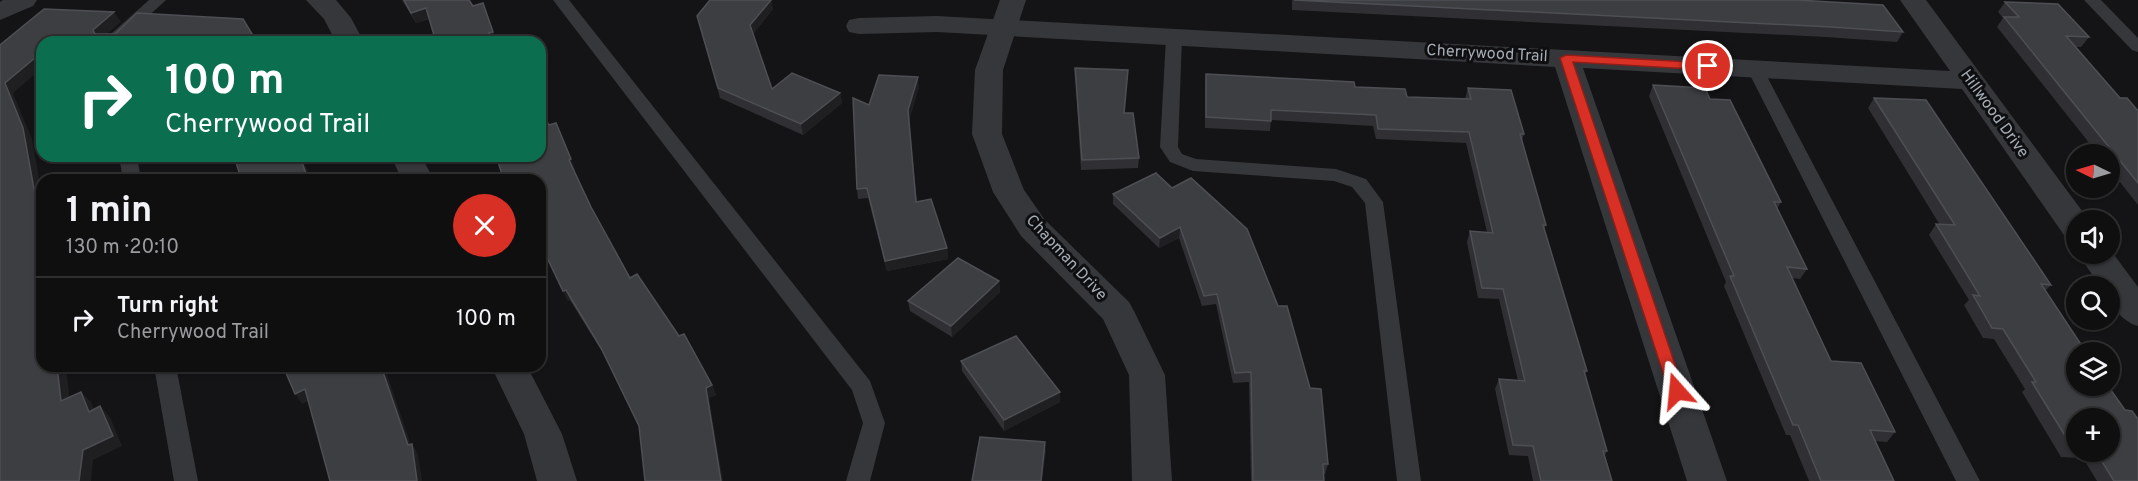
<!DOCTYPE html>
<html lang="en">
<head>
<meta charset="utf-8">
<style>
  :root { --surface:#0f0f10; --page:#1d1d1e; --text:#f1f3f6; --muted:#9b9c9f; --line:#2f2f30 }
  body { margin:0; font-family:Overpass,sans-serif; background:var(--page); color:var(--text); height:100vh; display:flex; flex-direction:column; font-size:22px; white-space:nowrap }
  * { box-sizing:border-box; margin:0 }
  p { font-size:20px; color:var(--muted) }
  .icon { flex:none; width:33px; height:33px; fill:none; stroke:currentColor; stroke-width:2; stroke-linecap:round; stroke-linejoin:round }
  .map { position:relative; flex:1; overflow:hidden }
  .panel { position:absolute; left:36px; top:174px; width:510px; height:198px; display:flex; flex-direction:column; background:var(--surface); border-radius:18px; box-shadow:0 2px 4px #0004,0 0 0 2px var(--line) }
  .panel>* { flex:none }
  .hud { position:absolute; left:36px; top:36px; width:510px; height:126px; border-radius:18px; box-shadow:0 2px 4px #0004,0 0 0 2px var(--line); background:#0b6e4f; color:#fff; overflow:hidden }
  .needle { width:39px; rotate:275deg }
  .buttons { position:absolute; left:2066px; top:144px; display:grid; gap:12px }
  .buttons a { display:grid; place-items:center; width:54px; height:54px; border-radius:50%; background:var(--surface); box-shadow:0 2px 4px #0004,0 0 0 2px var(--line); font-size:30px }
  .pin { position:absolute; display:grid; place-items:center; width:51px; height:51px; color:#fff; margin:-26px; border:3px solid #fff; border-radius:50%; box-shadow:0 2px 6px #0007 }
  .me { position:absolute; width:66px; margin:-33px; rotate:342deg; stroke-linejoin:round; filter:drop-shadow(0 0 4px #0008) }
  .turn { display:flex; align-items:center; gap:21px; height:126px; padding:0 30px; font-size:27px }
  .turn .icon { width:78px; height:78px; stroke-width:2.5 }
  .turn b { display:block; font-size:42px; line-height:51px }
  .round { display:grid; place-items:center; flex:none; width:63px; height:63px; border-radius:32px; background:var(--page) }
  .head { display:flex; align-items:center; justify-content:space-between; height:102px; padding:0 30px }
  h1 { font-size:36px; font-weight:700; line-height:45px }
  ul { padding:0; list-style:none }
  li { display:flex; align-items:center; gap:18px; height:84px; padding:0 30px; border-top:2px solid var(--line) }
  li div { flex:1 }
  li b { display:block; font-size:22px }
  li em { font-style:normal }
  .map>svg:first-child { display:block }
  .lines { fill:none; stroke-linecap:round; stroke-linejoin:round }
  .service { fill:#35373b; fill-rule:evenodd }
  .minor { fill:#35373b; fill-rule:evenodd }
  .tertiary { fill:#35373b; fill-rule:evenodd }
  .wall { fill:#303034; fill-rule:evenodd }
  .shaded-wall { fill:#1f1f22 }
  .building { fill:#3d3e42; stroke:#4d4f54; stroke-width:1.5 }
  .route { fill:#d93025; stroke:#8d1f18; stroke-width:1.5 }
  .labels { text-anchor:middle; dominant-baseline:central; stroke-width:6; stroke-linejoin:round; paint-order:stroke }
  .street-label { font-size:16px; fill:#a6adb6; stroke:#0f0f11 }
</style>
</head>
<body>
<div class="map">
<svg width="2138" height="481" viewBox="0 0 2138 481">
  <rect width="100%" height="100%" fill="#141416"/>
  <g class="lines">
    <g class="service">
      <path d="M149,0H166L120,42H102Z"/>
      <path d="M553,0H569L870,381L885,423L870,481H846L863,423L852,390Z"/>
      <path d="M2084,0H2101L2138,38V52L2132,50Z"/>
      <path d="M1174,33L1182,38L1178,147L1182,154L1196,159L1336,169L1366,179L1383,202L1421,481H1397L1365,203L1352,187L1334,181L1193,171L1170,162L1160,147L1166,38Z"/>
      <path d="M1755,64L1763,69L1980,481H1956L1747,69Z"/>
      <path d="M119,156H137L141,180H123Z"/>
      <path d="M154,366H176L198,481H174Z"/>
    </g>
    <g class="minor">
      <path d="M3,0H37L33,6L0,20V2Z"/>
      <path d="M306,0H336L351,18L364,42H336L324,19Z"/>
      <path d="M1900,0H1926L2088,219V220H2076V238L2064,235L1962,89L1583,68L1727,481H1687L1555,67L937,32L859,34L849,32L846,26L849,20L859,18L937,16L1950,71Z"/>
      <path d="M391,156H421L434,180H402Z"/>
      <path d="M2109,248L2138,287V326C2121,321 2109,305 2109,286H2100L2078,254H2109Z"/>
      <path d="M491,366H527L562,434L577,481H537L524,434Z"/>
    </g>
    <path class="tertiary" d="M1000,0H1026L1003,70L1002,134L1024,190L1045,220L1129,302L1134,311L1165,375L1172,481H1132L1129,375L1103,319L1021,236L993,192L972,134L975,70Z"/>
  </g>
  <g class="wall">
    <path d="M402,0H469L473,6L483,3L497,42L429,19L416,23Z"/>
    <path d="M1292,0H1797L1903,32L1897,42L1826,37L1292,10Z"/>
    <path d="M2005,2L2089,37L2081,47H2075L2120,98L2138,111V205L2109,168V154H2098L1997,27L2003,18L1998,12Z"/>
    <path d="M773,9L753,34L772,89L840,93L842,103L803,135L720,98L697,16Z"/>
    <path d="M1075,68L1125,113L1139,158L1138,168L1081,170Z"/>
    <path d="M1206,74L1355,87L1407,97L1465,99L1468,88L1524,134L1522,141L1546,225L1544,229L1587,371L1585,374L1607,451L1605,455L1612,481H1533L1528,456L1509,455L1495,389L1499,379L1518,381L1499,299L1478,298L1467,242L1470,231L1487,232L1466,143L1376,139L1373,126L1271,120L1270,131L1205,128V84Z"/>
    <path d="M1653,85L1710,99L1781,202L1777,209L1807,269L1800,279L1792,278L1831,361L1895,432L1887,442L1875,441L1894,481H1809L1790,435H1786L1724,286L1726,282L1649,96Z"/>
    <path d="M919,87L909,120L917,202L947,248L948,259L887,271L868,198L858,199L857,189Z"/>
    <path d="M1874,98L2051,285L2045,291L2138,481H2097L2083,458L2061,457L2022,392L2025,389L1994,339L1983,338L1964,305L1969,300L1929,235L1936,224L1940,225L1868,108ZM2076,418L2109,452H2076Z"/>
    <path d="M575,169L574,170L591,207L630,278L712,385L716,395L639,427L606,358L570,300L568,301L540,243V180Z"/>
    <path d="M1156,173L1328,464L1325,474H1324V481H1251L1249,382L1233,383L1216,304L1202,306L1179,238L1159,248L1113,204V194Z"/>
    <path d="M999,281L1000,292L952,337L910,311L908,301Z"/>
    <path d="M961,361L1060,392V402L1004,431L962,371Z"/>
  </g>
  <g class="shaded-wall">
    <path d="M771,0H772L773,9L752,35L750,25Z"/>
    <path d="M483,3L487,13L497,42H493L489,33Z"/>
    <path d="M426,8L430,18L416,23L411,13Z"/>
    <path d="M114,12L121,22L100,40L95,34L93,30Z"/>
    <path d="M42,52V68L13,93L32,139L42,196V229L41,228L5,83Z"/>
    <path d="M918,77L919,87L909,120L908,110Z"/>
    <path d="M840,93L842,103L803,135L801,124Z"/>
    <path d="M300,156H302L311,180H308Z"/>
    <path d="M571,159L575,169L573,170L569,160Z"/>
    <path d="M1180,227L1179,238L1159,248L1160,238Z"/>
    <path d="M947,248L948,259L887,271L885,261Z"/>
    <path d="M999,281L1000,292L952,337L951,326Z"/>
    <path d="M566,290L570,300L568,301L563,291Z"/>
    <path d="M57,366H66L71,412L61,401Z"/>
    <path d="M381,366H384L412,448V444L418,454L422,481H417L408,445Z"/>
    <path d="M712,385L716,395L709,398L723,481H721L706,388Z"/>
    <path d="M305,389L312,399L302,404L295,394Z"/>
    <path d="M81,392L91,402L99,422L89,412Z"/>
    <path d="M1060,392V402L1004,431V420Z"/>
    <path d="M100,406L110,417L122,446L93,460L91,481H79L83,450Z"/>
    <path d="M1045,442L1046,452L1042,481H1041Z"/>
  </g>
  <g class="building">
    <path d="M404,0H469L473,6L483,3L493,32L489,33L493,42H436L426,8L411,13Z"/>
    <path d="M710,0H771L750,25L772,89L792,73L840,93L801,124L718,88L697,16Z"/>
    <path d="M1294,0H1797L1883,5L1903,32L1831,27Z"/>
    <path d="M2005,2L2058,4L2089,37L2066,36L2120,98H2127L2138,111V183L2004,17H2019Z"/>
    <path d="M44,9L114,12L93,30L95,34H115L137,13L243,19L257,42H42V52L5,83L23,128L41,228L42,227V366H57L61,401L81,392L89,412L100,406L113,436L83,450L79,481H0V45Z"/>
    <path d="M1075,68L1128,70L1124,113H1133L1139,158L1082,160Z"/>
    <path d="M1206,74L1354,82L1355,87L1405,89L1407,97L1471,99L1468,88L1511,90L1524,134H1520L1546,225H1543L1587,371H1584L1607,451H1603L1612,481H1541L1533,446L1513,445L1499,379L1525,381L1503,289L1482,288L1470,231L1493,233L1469,132L1378,129L1376,115L1271,110V121L1206,117Z"/>
    <path d="M879,75L918,77L908,110L916,202L931,199L947,248L885,261L867,188L857,189L853,98L869,105Z"/>
    <path d="M1653,85L1705,88L1710,99L1730,100L1781,202H1774L1807,269L1787,267L1831,361L1861,363L1895,432L1870,430L1894,481H1821L1798,425H1793L1730,276H1734Z"/>
    <path d="M1874,98L1926,100L2051,285L2041,284L2086,352H2076V386H2108L2125,410L2132,411L2138,419V481H2114L2096,452H2109V418H2076V447H2072L2032,382H2036L2003,329L1992,328L1973,295L1980,296L1936,224L1955,225Z"/>
    <path d="M540,111L549,125L556,123L571,159L569,160L591,207L630,278L637,274L679,336L684,334L712,385L706,388L721,481H645L639,426L601,348L566,290L563,291L540,243V180H512L511,178L504,180L496,156H540Z"/>
    <path d="M234,156H300L308,180H233L232,177L240,175Z"/>
    <path d="M1156,173L1172,188L1191,178L1247,229L1278,306H1287L1310,388L1321,389L1328,464H1323L1324,481H1253L1251,372L1235,373L1217,294L1204,296L1180,227L1160,238L1113,194Z"/>
    <path d="M958,258L999,281L951,326L908,301Z"/>
    <path d="M1016,336L1060,392L1004,420L961,361Z"/>
    <path d="M283,366H381L408,445L412,444L417,481H330L305,389L295,394Z"/>
    <path d="M980,437L1045,442L1041,481H972Z"/>
  </g>
  <path class="route" d="M1566,55L1708,63L1714,66L1708,70L1573,62L1684,391L1682,395H1671L1669,391L1560,58Z"/>
  <g class="labels">
    <g class="street-label">
      <text transform="translate(1487 54) rotate(3)">Cherrywood Trail</text>
      <text transform="translate(1994 114) rotate(54)">Hillwood Drive</text>
      <text transform="translate(1066 258) rotate(47)">Chapman Drive</text>
    </g>
  </g>
</svg>
<div class="buttons">
<a><svg class="needle" viewBox="-14 -14 28 28"><path d="M0-13l5 13h-10z" fill="#e53935"/><path d="M0 13l5-13h-10z" fill="#9b9c9f"/></svg></a>
<a><svg class="icon" aria-label="sound" viewBox="0 0 24 24"><path d="M4 9h4l5-4v14l-5-4H4zM17 9q2 3 0 6"/></svg></a>
<a><svg class="icon" aria-label="search" viewBox="0 0 24 24"><circle cx="10" cy="10" r="6"/><path d="M15 15l6 6"/></svg></a>
<a><svg class="icon" aria-label="layers" viewBox="0 0 24 24"><path d="M12 4l9 5-9 5-9-5zM3 14l9 5 9-5"/></svg></a>
<a>+</a>
</div>
<div class="pin" style="left:1708px;top:66px;background:#d93025"><svg class="icon" aria-label="arrive" viewBox="0 0 24 24"><path d="M6 21V4h12l-3 4 3 4H6"/></svg></div>
<svg class="me" style="left:1677px;top:391px" viewBox="-20 -20 40 40"><path d="M0-17L14 15 0 8-14 15z" fill="#d93025" stroke="#fff" stroke-width="4"/></svg>
<div class="hud">
<div class="turn"><svg class="icon" aria-label="right" viewBox="0 0 24 24"><path d="M7 20v-9h11M14 6l5 5-5 5"/></svg><div><b>100 m</b>Cherrywood Trail</div></div>
</div>
<section class="panel">
<div class="head"><div><h1>1 min</h1><p>130 m · 20:10</p></div><a class="round" style="background:#d93025;color:#fff"><svg class="icon" aria-label="close" viewBox="0 0 24 24"><path d="M6 6l12 12M18 6L6 18"/></svg></a></div>
<ul>
<li><svg class="icon" aria-label="right" viewBox="0 0 24 24"><path d="M7 20v-9h11M14 6l5 5-5 5"/></svg><div><b>Turn right</b><p>Cherrywood Trail</p></div><em>100 m</em></li>
</ul>
</section>
</div>
</body>
</html>
